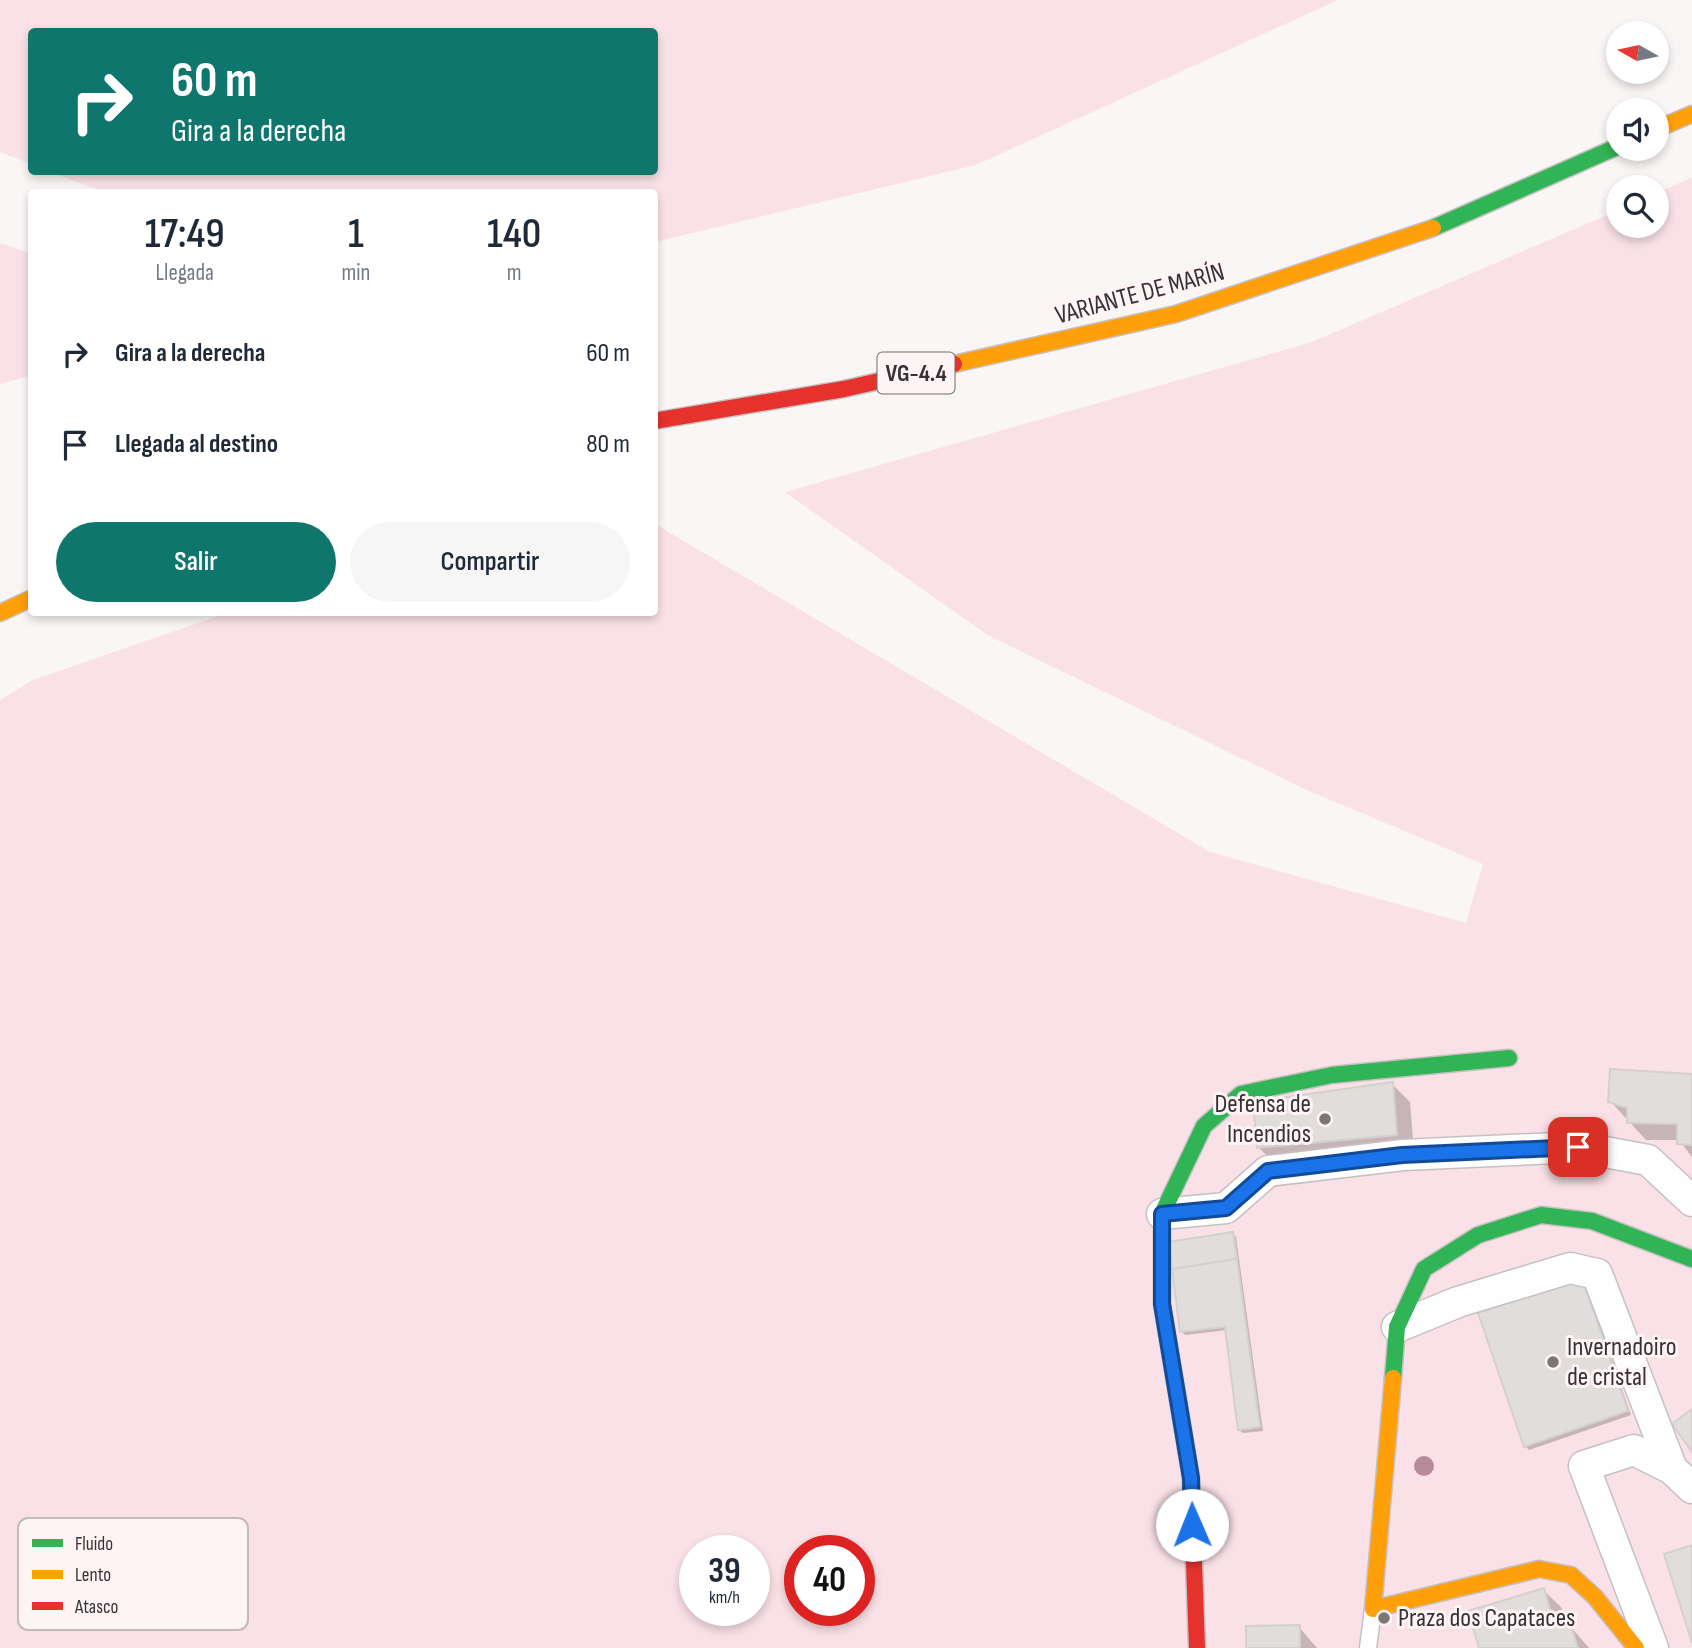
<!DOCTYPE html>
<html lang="es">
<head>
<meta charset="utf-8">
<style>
  :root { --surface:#fff; --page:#f6f6f7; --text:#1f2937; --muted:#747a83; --accent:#0f766e }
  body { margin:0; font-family:"Sofia Sans Condensed",sans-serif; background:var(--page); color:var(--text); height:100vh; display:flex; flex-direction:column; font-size:26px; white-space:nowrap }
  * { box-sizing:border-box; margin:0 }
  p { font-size:23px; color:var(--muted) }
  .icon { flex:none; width:38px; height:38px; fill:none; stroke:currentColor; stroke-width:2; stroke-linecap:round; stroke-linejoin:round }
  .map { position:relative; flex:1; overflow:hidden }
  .details { position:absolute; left:28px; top:189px; width:630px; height:427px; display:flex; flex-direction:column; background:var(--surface); border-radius:7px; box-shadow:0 4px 10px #0003 }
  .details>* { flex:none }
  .hud { position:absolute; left:28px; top:28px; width:630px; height:147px; border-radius:7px; box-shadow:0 4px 10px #0003; background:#0f766e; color:#fff; overflow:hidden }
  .needle { width:46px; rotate:279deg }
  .fabs { position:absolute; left:1606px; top:21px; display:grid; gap:14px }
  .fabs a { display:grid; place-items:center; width:63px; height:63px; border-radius:50%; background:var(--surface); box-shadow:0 4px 10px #0003; font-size:35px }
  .speed { position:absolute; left:679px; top:1535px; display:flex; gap:14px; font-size:35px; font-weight:700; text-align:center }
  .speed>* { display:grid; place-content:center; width:91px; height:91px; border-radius:50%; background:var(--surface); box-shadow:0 4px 10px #0003; line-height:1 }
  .speed small { font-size:18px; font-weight:400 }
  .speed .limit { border:10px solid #d22; background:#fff; color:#111 }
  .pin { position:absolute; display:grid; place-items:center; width:60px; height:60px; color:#fff; margin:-30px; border-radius:14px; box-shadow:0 4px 10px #0006 }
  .me { position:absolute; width:77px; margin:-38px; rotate:359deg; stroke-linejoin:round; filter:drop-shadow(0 0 5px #0008) }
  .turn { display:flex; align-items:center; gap:24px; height:147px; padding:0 28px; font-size:32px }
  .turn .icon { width:91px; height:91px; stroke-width:2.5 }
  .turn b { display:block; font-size:49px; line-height:60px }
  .eta { display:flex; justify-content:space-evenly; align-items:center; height:119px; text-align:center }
  .eta b { font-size:42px; font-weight:600; line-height:49px }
  .primary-button { display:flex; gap:14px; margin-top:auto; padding:14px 28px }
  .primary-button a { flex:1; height:80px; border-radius:42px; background:var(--accent); color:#fff; font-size:28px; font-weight:600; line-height:80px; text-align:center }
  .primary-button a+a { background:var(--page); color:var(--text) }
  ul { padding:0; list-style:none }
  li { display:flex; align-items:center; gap:21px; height:91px; padding:0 28px }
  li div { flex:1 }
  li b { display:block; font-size:26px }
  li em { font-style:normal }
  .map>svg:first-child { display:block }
  .green { fill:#f9e1e7; fill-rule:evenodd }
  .shadow { fill:#0003 }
  .building { fill:#e1dddd; stroke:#d4d0d0; stroke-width:2 }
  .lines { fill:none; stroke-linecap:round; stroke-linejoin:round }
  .lane-casing { stroke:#c6c1c1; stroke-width:19 }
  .street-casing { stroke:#c6c1c1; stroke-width:33 }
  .fast-casing { stroke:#c6c1c1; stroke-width:19 }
  .slow-casing { stroke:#c6c1c1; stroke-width:19 }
  .jam-casing { stroke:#c6c1c1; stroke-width:19 }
  .lane { stroke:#fefefe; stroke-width:16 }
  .street { stroke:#fefefe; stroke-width:30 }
  .fast { stroke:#30b455; stroke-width:16 }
  .slow { stroke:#ff9f0a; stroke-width:16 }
  .jam { stroke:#e5322d; stroke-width:16 }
  .tree { fill:#b68c9a }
  .route-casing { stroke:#114b97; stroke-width:18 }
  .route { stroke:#1a73e8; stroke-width:12 }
  .poi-dot { fill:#7c7777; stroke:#fef3f5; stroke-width:2.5 }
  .labels { text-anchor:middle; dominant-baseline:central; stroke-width:6; stroke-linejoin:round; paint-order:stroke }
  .shield { fill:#fef3f5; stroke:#736c6d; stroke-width:2 }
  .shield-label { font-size:24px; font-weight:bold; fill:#373233 }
  .street-label { font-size:26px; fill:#373233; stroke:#fef3f5 }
  .poi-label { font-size:26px; fill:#373233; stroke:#fef3f5; text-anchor:start }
  .key { fill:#fef3f5; stroke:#c2b9bb; stroke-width:2 }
  .key-label { font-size:19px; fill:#373233 }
</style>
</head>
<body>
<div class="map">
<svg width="1692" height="1648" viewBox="0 0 1692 1648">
  <rect width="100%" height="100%" fill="#fbf6f6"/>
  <g class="green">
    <path d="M0,0H1338L976,165L655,242L654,192H104L50,172H654V32H32L31,164L0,152Z"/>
    <path d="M1692,177V1648H0V700L33,680L227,613L654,612L655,524L1210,852L1466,923L1483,864L1307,790L989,636L785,492L1312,342L1619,210V226H1657V193ZM695,1550H754V1610H695ZM800,1550H859V1610H800Z"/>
    <path d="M0,243L32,254L31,376L0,384Z"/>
  </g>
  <g class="shadow">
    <path d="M1692,1076V1157L1679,1140H1646L1610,1101Z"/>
    <path d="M1392,1084L1410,1102L1414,1152L1277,1165L1259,1148Z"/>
    <path d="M1232,1233L1236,1237L1263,1431L1243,1433L1239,1430L1227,1330L1185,1335L1181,1331Z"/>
    <path d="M1585,1282L1631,1415L1529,1450L1525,1446Z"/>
    <path d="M1543,1590L1561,1607L1566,1626L1569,1625L1589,1648H1480Z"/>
    <path d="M1299,1627L1317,1648H1248Z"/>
  </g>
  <g class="building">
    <path d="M1610,1069L1692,1074V1145L1677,1144V1124L1627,1123V1108L1608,1102Z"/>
    <path d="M1393,1082L1397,1135L1257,1148L1253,1102Z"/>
    <path d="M1233,1232L1237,1259L1172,1269L1168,1242Z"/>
    <path d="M1237,1259L1260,1427L1238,1430L1225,1327L1180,1332L1172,1269Z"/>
    <path d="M1582,1277L1628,1411L1524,1447L1478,1313Z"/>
    <path d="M1692,1409V1452L1672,1424Z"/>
    <path d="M1692,1545V1643L1664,1554Z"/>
    <path d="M1544,1588L1555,1627L1570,1623L1578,1648H1479L1468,1611Z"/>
    <path d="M1300,1625V1648H1246V1626Z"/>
  </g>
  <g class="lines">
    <g class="lane-casing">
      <path id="lane" d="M1368,1648L1373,1609"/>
    </g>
    <g class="street-casing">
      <g id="street">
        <path d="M1162,1214L1226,1208L1268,1171L1403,1155L1578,1147L1648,1160L1692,1201"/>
        <path d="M1397,1327L1458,1302L1570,1268L1597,1274L1672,1469"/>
        <path d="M1653,1648L1584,1466L1634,1450L1672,1469L1692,1488"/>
      </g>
    </g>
    <g class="fast-casing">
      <g id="fast">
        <path d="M1433,228L1619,146"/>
        <path d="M1162,1243V1214L1204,1126L1241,1094L1332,1075L1509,1058"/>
        <path d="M1393,1378L1397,1327L1424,1269L1478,1235L1541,1215L1592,1221L1692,1259"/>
      </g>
    </g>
    <g class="slow-casing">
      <g id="slow">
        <path d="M1657,129L1692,114"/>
        <path d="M954,364L1176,314L1433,228"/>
        <path d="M0,613L32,598"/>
        <path d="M1393,1378L1373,1609L1539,1569L1571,1575L1595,1597L1636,1648"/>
      </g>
    </g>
    <g class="jam-casing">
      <g id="jam">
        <path d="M654,421L844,389L954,364"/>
        <path d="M1162,1243V1304L1191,1478L1197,1648"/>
      </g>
    </g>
    <use href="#lane" class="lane"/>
    <use href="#street" class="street"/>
    <use href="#fast" class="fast"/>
    <use href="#slow" class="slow"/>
    <use href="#jam" class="jam"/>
  </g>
  <circle class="tree" cx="1424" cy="1466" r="10"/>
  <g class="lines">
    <g class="route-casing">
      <path id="route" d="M1192,1525L1191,1478L1162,1304V1214L1226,1208L1268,1171L1402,1155L1578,1147"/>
    </g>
    <use href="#route" class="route"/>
  </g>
  <g class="poi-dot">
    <circle cx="1325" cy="1119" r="7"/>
    <circle cx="1553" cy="1362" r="7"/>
    <circle cx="1384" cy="1618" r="7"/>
  </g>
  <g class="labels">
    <rect class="shield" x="877.5" y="352.5" width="77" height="41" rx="5"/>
    <g class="shield-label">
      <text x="916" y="373">VG-4.4</text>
    </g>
    <g class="street-label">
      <text transform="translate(1140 294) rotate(-15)">VARIANTE DE MARÍN</text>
    </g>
    <g class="poi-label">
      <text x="1311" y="1104" text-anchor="end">Defensa de<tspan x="1311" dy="30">Incendios</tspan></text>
      <text x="1567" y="1347">Invernadoiro<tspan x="1567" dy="30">de cristal</tspan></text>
      <text x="1398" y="1618">Praza dos Capataces</text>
    </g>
  </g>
  <rect x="18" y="1518" width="230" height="112" rx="10" class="key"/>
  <rect x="32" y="1539" width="31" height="8" fill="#30b455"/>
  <rect x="32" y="1570" width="31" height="9" fill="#ff9f0a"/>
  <rect x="32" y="1602" width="31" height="8" fill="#e5322d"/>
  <g class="key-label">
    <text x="75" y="1550">Fluido</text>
    <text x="75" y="1581">Lento</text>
    <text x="75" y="1613">Atasco</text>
  </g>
</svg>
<div class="fabs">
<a><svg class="needle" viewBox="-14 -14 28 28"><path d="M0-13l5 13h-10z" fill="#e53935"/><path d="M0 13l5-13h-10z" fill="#747a83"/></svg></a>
<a><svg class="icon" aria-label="sound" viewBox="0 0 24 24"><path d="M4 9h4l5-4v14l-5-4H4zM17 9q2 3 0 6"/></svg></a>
<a><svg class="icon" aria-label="search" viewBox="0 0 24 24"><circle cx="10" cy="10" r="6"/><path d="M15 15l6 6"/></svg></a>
</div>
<div class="speed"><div>39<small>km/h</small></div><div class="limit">40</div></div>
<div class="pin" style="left:1578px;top:1147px;background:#d93025"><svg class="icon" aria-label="arrive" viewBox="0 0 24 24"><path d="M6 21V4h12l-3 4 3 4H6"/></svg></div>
<svg class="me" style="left:1192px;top:1525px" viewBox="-20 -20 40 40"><circle r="19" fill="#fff"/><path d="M0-13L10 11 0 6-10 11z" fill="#1a73e8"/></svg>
<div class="hud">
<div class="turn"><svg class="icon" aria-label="right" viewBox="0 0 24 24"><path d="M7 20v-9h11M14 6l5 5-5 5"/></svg><div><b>60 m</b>Gira a la derecha</div></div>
</div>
<section class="details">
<div class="eta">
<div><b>17:49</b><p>Llegada</p></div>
<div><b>1</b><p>min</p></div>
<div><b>140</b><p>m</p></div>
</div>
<ul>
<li><svg class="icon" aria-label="right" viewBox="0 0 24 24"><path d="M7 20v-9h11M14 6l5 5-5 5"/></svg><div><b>Gira a la derecha</b></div><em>60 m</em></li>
<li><svg class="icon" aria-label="arrive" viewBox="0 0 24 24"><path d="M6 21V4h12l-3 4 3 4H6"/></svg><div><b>Llegada al destino</b></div><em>80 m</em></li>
</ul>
<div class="primary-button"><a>Salir</a><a>Compartir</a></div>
</section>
</div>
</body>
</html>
